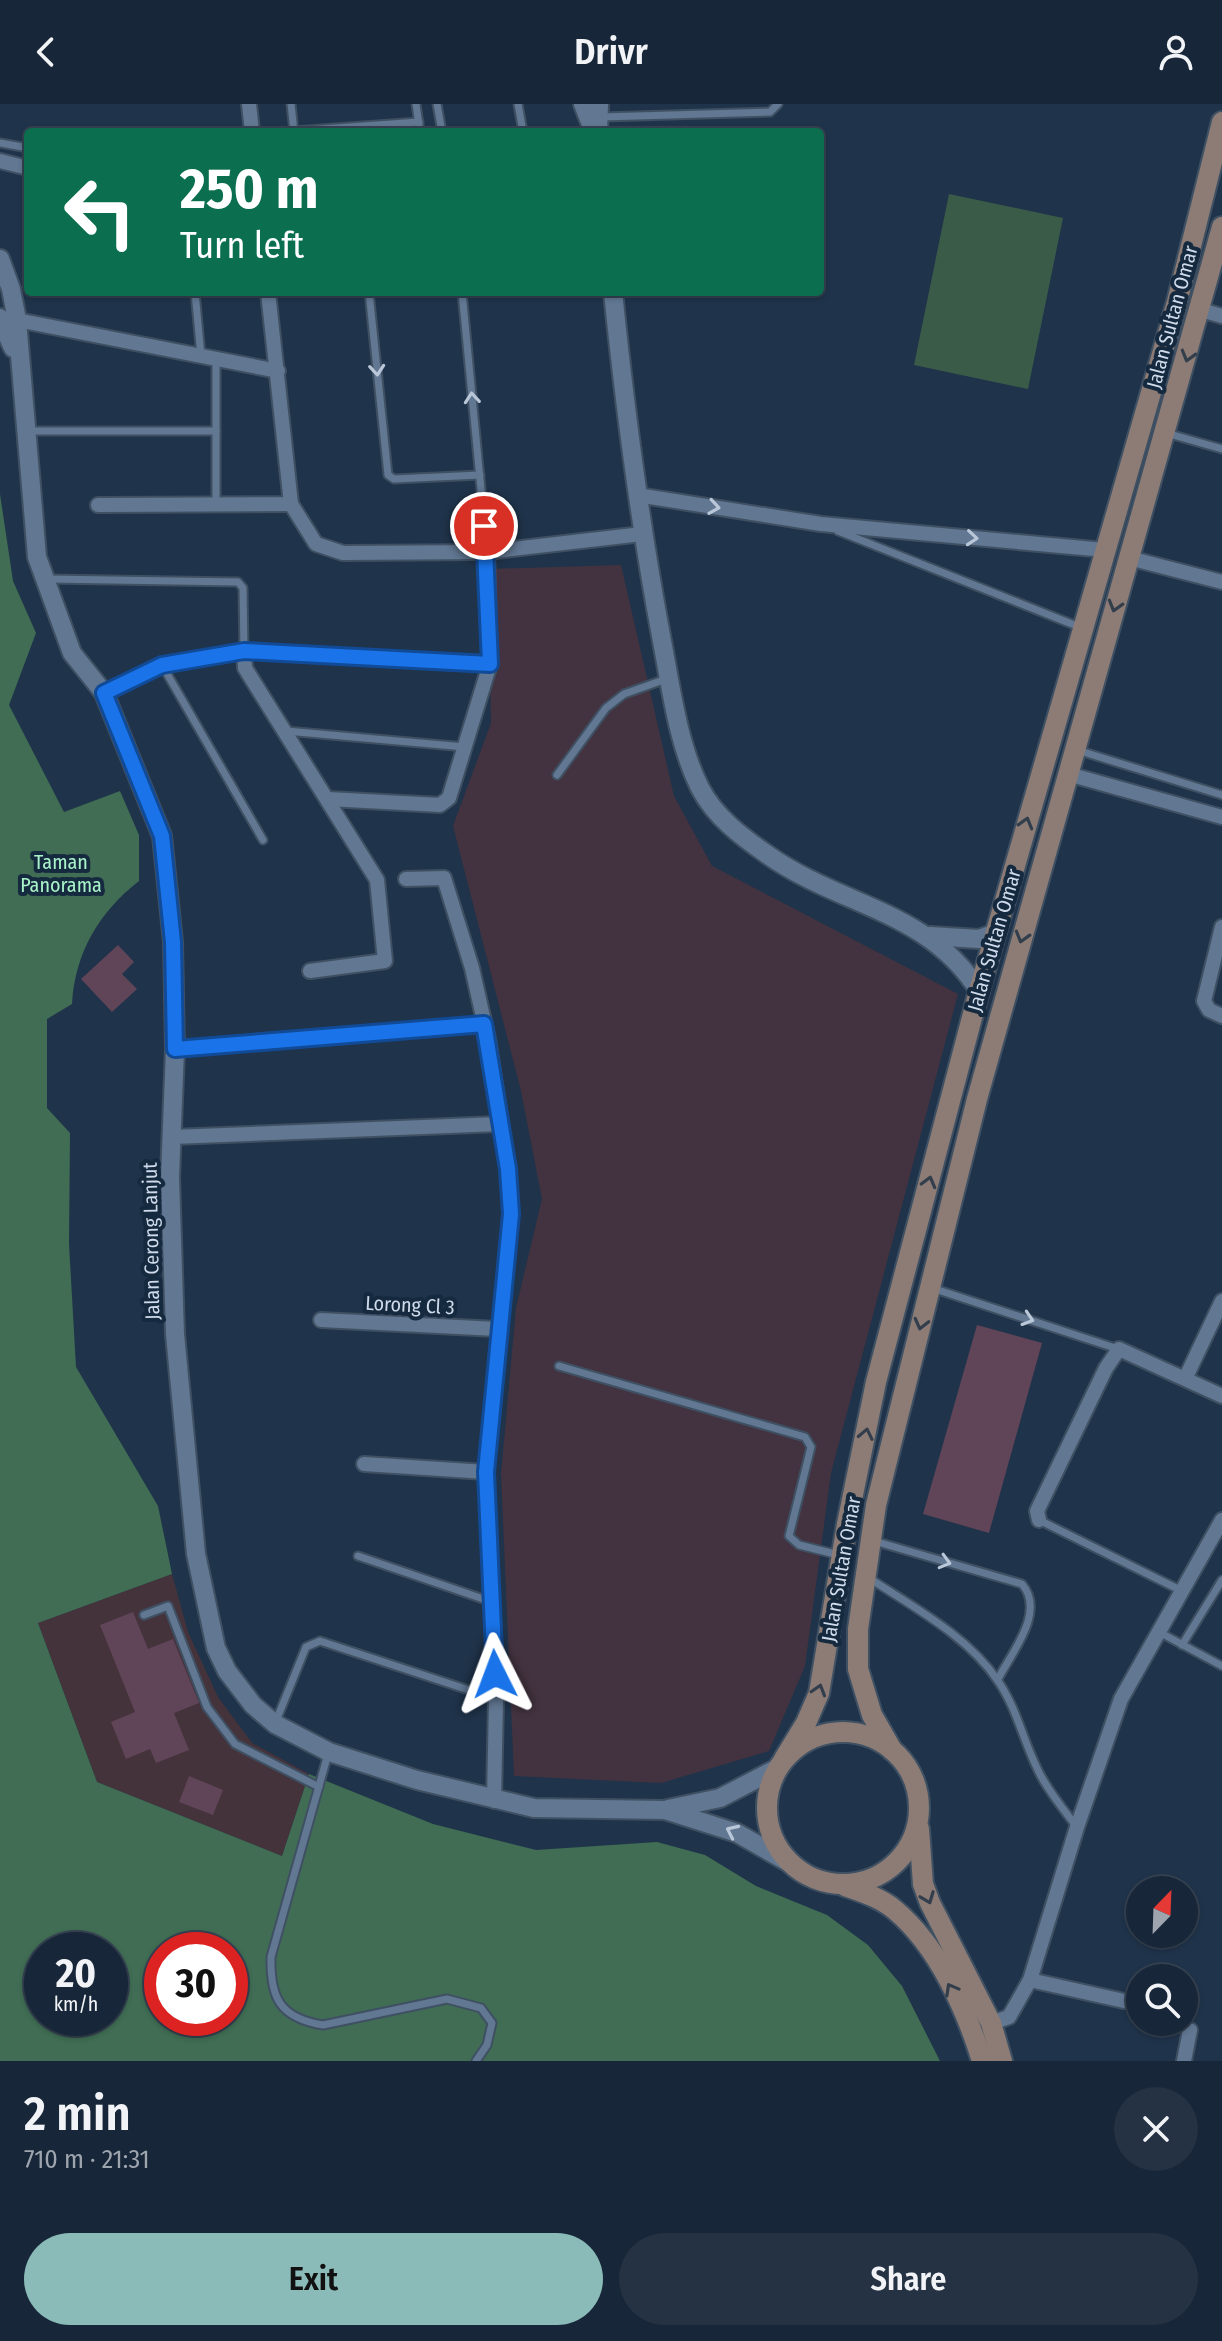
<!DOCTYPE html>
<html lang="en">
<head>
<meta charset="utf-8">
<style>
  :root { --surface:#172638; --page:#243243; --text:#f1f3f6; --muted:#9ea5ae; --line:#364353; --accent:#8bbbb9 }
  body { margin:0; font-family:"Fira Sans Condensed",sans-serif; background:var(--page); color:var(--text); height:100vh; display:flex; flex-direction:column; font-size:30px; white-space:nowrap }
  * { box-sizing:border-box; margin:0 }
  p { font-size:26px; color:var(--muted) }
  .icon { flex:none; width:44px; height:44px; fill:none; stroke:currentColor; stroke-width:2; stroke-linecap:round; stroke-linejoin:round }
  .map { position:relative; height:1957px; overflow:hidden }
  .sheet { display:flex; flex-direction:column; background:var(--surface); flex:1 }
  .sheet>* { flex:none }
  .guide { position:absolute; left:24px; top:24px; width:800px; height:168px; border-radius:8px; box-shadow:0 2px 6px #0004,0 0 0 2px var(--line); background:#0b6e4f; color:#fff; overflow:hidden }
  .needle { width:52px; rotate:23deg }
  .tools { position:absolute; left:1126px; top:1772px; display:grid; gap:16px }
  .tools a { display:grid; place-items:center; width:72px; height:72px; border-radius:50%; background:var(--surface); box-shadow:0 2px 6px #0004,0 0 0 2px var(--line); font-size:40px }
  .speed { position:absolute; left:24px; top:1828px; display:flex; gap:16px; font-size:40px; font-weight:700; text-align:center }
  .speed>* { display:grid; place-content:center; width:104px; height:104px; border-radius:50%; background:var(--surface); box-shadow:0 2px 6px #0004,0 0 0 2px var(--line); line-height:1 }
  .speed small { font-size:20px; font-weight:400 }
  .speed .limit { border:12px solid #d22; background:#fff; color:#111 }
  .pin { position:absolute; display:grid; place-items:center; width:68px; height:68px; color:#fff; margin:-34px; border:4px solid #fff; border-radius:50%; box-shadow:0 2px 8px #0007 }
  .me { position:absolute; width:88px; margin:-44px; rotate:357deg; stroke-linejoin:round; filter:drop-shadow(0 0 6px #0008) }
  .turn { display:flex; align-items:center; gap:28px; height:168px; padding:0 24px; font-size:36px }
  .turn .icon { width:104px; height:104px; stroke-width:2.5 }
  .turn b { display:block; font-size:56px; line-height:68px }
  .round { display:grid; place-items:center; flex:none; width:84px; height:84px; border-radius:42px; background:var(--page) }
  .headline { display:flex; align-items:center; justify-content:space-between; height:136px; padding:0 24px }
  h1 { font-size:48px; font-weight:600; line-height:60px }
  .button { display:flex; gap:16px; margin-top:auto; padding:16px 24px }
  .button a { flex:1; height:92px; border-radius:48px; background:var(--accent); color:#111; font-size:32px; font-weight:600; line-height:92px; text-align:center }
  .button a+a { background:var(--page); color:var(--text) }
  header { display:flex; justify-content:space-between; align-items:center; height:104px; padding:0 24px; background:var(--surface); font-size:36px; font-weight:600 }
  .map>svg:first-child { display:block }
  .commercial { fill:#45333b }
  .education { fill:#433340 }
  .green { fill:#3b5b49 }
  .forest { fill:#406d54; fill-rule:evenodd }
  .building { fill:#604458 }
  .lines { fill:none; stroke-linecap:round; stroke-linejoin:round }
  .service-casing { stroke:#3f5063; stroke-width:11 }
  .minor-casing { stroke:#3f5063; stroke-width:18 }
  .tertiary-casing { stroke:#3f5063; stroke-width:22 }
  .secondary-casing { stroke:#3f5063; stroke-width:24 }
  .service { stroke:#617792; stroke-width:7 }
  .minor { stroke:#617792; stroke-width:14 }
  .tertiary { stroke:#617792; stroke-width:18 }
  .secondary { stroke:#8c7c75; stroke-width:20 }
  .oneway { stroke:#333e4c }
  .oneway2 { stroke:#b9c7d8 }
  .route-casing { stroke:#114b97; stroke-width:20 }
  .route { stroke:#1a73e8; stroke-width:14 }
  .labels { text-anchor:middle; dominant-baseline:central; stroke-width:8; stroke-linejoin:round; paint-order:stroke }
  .street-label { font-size:20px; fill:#cfdbea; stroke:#15293f }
  .park-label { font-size:20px; fill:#a9f3c9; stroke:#15293f }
</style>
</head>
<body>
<header><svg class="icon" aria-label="back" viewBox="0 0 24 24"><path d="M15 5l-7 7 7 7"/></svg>Drivr<svg class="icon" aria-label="person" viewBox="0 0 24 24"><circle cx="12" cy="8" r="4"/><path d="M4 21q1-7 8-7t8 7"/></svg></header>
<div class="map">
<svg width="1222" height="1957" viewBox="0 0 1222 1957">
  <rect width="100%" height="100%" fill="#1f334a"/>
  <path class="commercial" d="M172,1470L188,1528L218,1593L252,1639L309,1670L282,1752L97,1678L38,1519Z"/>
  <path class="education" d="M621,461L674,692L712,762L958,890L831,1369L805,1562L769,1647L661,1679L514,1672L501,1370L516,1204L542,1095L521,987L453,722L491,619L488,465Z"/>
  <path class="green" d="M949,90L1063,114L1028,285L914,261Z"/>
  <path class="forest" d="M0,390L13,477L36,529L9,601L64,708L120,687L139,731V777C99,808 75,849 72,900L47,915V1004L70,1029L69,1140L76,1263L158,1402L172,1470L38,1519L97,1678L282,1752L309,1670L433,1720L536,1746L657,1738L705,1751L756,1782L827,1811L868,1841L902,1882L940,1957H0ZM42,1846H110V1914H42ZM162,1846H230V1914H162Z"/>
  <g class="building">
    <path d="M118,841L134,858L122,870L137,885L112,908L81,875Z"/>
    <path d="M977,1221L1042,1239L989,1429L923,1410Z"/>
    <path d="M133,1508L148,1545L173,1535L199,1599L174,1609L189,1646L156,1659L150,1645L126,1655L111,1618L135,1608L100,1521Z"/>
    <path d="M189,1672L223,1686L213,1711L179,1698Z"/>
  </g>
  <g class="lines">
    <g class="service-casing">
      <g id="service">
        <path d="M291,0L294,28"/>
        <path d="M416,0L420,28"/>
        <path d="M437,0L442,28"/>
        <path d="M518,0L523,28"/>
        <path d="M602,13L770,8L778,0"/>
        <path d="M294,27L419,18"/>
        <path d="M0,39L28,44"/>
        <path d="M195,188L201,252"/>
        <path d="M369,188L388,371L394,375L480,371"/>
        <path d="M462,188L487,448"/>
        <path d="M216,255V401"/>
        <path d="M28,327H216"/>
        <path d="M1166,329L1222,345"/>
        <path d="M838,427L1082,524"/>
        <path d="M48,475L238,478L243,484L244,547"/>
        <path d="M162,561L263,736"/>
        <path d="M286,627L465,643"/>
        <path d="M1077,646L1222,691"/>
        <path d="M557,671L606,604L624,590L669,574"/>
        <path d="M932,1184L1118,1245"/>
        <path d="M559,1262L805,1333L811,1343L789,1432L799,1441L839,1451"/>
        <path d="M1039,1416L1180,1486"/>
        <path d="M874,1437L1022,1480C1046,1508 1012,1548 998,1575"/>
        <path d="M358,1452L492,1498"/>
        <path d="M869,1474C913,1503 968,1532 998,1577C1018,1606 1024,1641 1041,1672C1050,1689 1064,1706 1076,1722"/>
        <path d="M144,1511L168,1502L207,1603L235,1640L319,1683"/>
        <path d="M1159,1528L1222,1562"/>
        <path d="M1182,1541L1222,1476"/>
        <path d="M276,1617L306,1543L320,1537L496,1595"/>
        <path d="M328,1650L271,1853C270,1894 280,1914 323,1921L447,1895L481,1904L492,1919L487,1941L476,1957"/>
      </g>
    </g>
    <g class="minor-casing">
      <g id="minor">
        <path d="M249,0L252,28"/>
        <path d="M0,57L28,64"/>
        <path d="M1201,206L1222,212"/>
        <path d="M17,216L278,267"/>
        <path d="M637,391L821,420L1105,446"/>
        <path d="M291,400L316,440L343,449L487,448L642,430"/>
        <path d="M98,401L291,400L268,188"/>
        <path d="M1129,454L1222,478"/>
        <path d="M244,547L245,564L377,776L385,857L310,867"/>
        <path d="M104,589L162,561L244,547L490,560"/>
        <path d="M1068,670L1222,713"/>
        <path d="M328,695L440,701L449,694L490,560L487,448"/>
        <path d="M406,775L444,774L472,864L488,935L508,1065L511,1110L486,1368L496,1595L494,1697"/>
        <path d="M1222,823L1204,897L1209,906L1222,912"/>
        <path d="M175,945L484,920"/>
        <path d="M172,1033L499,1020"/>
        <path d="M321,1216L497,1225"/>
        <path d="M1186,1273L1222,1197"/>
        <path d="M364,1360L486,1368"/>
        <path d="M1039,1416L1037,1407L1106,1264L1119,1245L1222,1292"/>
        <path d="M1030,1876L1124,1897"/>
        <path d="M991,1919L1009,1913L1030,1876L1077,1723L1121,1595L1222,1416"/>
        <path d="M1184,1957L1190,1926"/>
      </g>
    </g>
    <g class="tertiary-casing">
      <g id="tertiary">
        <path d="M583,0L594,28"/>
        <path d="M598,28L599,0"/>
        <path d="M0,155L11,185L17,216L37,453L72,549L104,589L162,732L173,838L175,945L170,1073L175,1230L196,1450L216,1544L227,1567L253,1601L275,1620L329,1648L417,1676L534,1704L665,1706L737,1729L793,1761"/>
        <path d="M613,188C625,305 640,421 662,537C671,584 678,640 700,684C715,713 742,733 768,751C840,802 928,806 979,887"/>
        <path d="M0,214L13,244"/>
        <path d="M930,832L979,835L996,829"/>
        <path d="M668,1705L720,1694L776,1665"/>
      </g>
    </g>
    <g class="secondary-casing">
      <g id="secondary">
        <circle cx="843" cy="1704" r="76"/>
        <path d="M892,1646L872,1611L858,1565V1525L876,1401L977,995L1222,123"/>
        <path d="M784,1655L806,1619L819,1589L847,1420L876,1278L979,887L1177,198L1222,18"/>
        <path d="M919,1725L923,1780L930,1799L991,1919L1002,1957"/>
        <path d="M845,1782C862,1788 881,1794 895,1806C938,1842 966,1905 982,1957"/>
      </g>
    </g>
    <use href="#service" class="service"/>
    <use href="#minor" class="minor"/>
    <use href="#tertiary" class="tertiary"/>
    <use href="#secondary" class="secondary"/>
  </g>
  <defs><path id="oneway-chevron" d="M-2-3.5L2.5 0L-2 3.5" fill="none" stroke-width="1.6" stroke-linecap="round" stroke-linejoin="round" transform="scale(2)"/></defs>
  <g class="oneway">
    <use href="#oneway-chevron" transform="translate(1188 252) rotate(106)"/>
    <use href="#oneway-chevron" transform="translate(1115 502) rotate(106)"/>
    <use href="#oneway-chevron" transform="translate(1026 719) rotate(-74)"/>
    <use href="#oneway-chevron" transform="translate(1022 833) rotate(106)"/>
    <use href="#oneway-chevron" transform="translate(929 1078) rotate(-75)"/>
    <use href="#oneway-chevron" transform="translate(921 1220) rotate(104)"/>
    <use href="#oneway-chevron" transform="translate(866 1330) rotate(-78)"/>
    <use href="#oneway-chevron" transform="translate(819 1586) rotate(-73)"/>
    <use href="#oneway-chevron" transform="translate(928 1794) rotate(69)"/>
    <use href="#oneway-chevron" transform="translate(951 1885) rotate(-119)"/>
  </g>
  <g class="oneway2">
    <use href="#oneway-chevron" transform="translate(377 266) rotate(85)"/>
    <use href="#oneway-chevron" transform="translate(472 294) rotate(-95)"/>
    <use href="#oneway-chevron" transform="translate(714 403) rotate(9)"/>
    <use href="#oneway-chevron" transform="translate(972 434) rotate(5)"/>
    <use href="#oneway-chevron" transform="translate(1028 1215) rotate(18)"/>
    <use href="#oneway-chevron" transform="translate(945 1458) rotate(16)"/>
    <use href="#oneway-chevron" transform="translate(732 1727) rotate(-155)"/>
  </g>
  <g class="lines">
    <g class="route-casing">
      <path id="route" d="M484,422L490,560L244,547L162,561L104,589L162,732L173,838L175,945L484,920L508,1065L511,1110L486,1368L495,1570"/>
    </g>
    <use href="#route" class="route"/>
  </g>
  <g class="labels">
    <g class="street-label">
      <text transform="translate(1172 213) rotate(-75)">Jalan Sultan Omar</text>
      <text transform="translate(994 836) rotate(-74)">Jalan Sultan Omar</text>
      <text transform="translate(151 1137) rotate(-91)">Jalan Cerong Lanjut</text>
      <text transform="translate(410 1201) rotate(3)">Lorong Cl 3</text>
      <text transform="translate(841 1465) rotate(-80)">Jalan Sultan Omar</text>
    </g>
    <g class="park-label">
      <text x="61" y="758">Taman<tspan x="61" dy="23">Panorama</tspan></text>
    </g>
  </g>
</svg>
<div class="tools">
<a><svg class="needle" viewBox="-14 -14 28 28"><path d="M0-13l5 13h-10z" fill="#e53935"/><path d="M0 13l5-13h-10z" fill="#9ea5ae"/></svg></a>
<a><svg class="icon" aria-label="search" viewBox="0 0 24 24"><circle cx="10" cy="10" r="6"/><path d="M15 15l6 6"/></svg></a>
</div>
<div class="speed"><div>20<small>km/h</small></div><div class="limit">30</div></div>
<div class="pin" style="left:484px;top:422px;background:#d93025"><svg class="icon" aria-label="arrive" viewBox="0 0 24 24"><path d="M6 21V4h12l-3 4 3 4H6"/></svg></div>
<svg class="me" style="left:495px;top:1570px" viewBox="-20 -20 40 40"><path d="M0-17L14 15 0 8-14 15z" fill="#1a73e8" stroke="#fff" stroke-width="4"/></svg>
<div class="guide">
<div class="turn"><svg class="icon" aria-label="left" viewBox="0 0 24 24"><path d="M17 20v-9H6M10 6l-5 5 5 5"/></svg><div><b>250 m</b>Turn left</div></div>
</div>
</div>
<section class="sheet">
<div class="headline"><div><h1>2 min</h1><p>710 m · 21:31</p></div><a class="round"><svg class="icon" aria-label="close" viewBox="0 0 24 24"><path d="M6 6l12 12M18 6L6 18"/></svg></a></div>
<div class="button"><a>Exit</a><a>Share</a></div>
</section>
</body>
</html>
